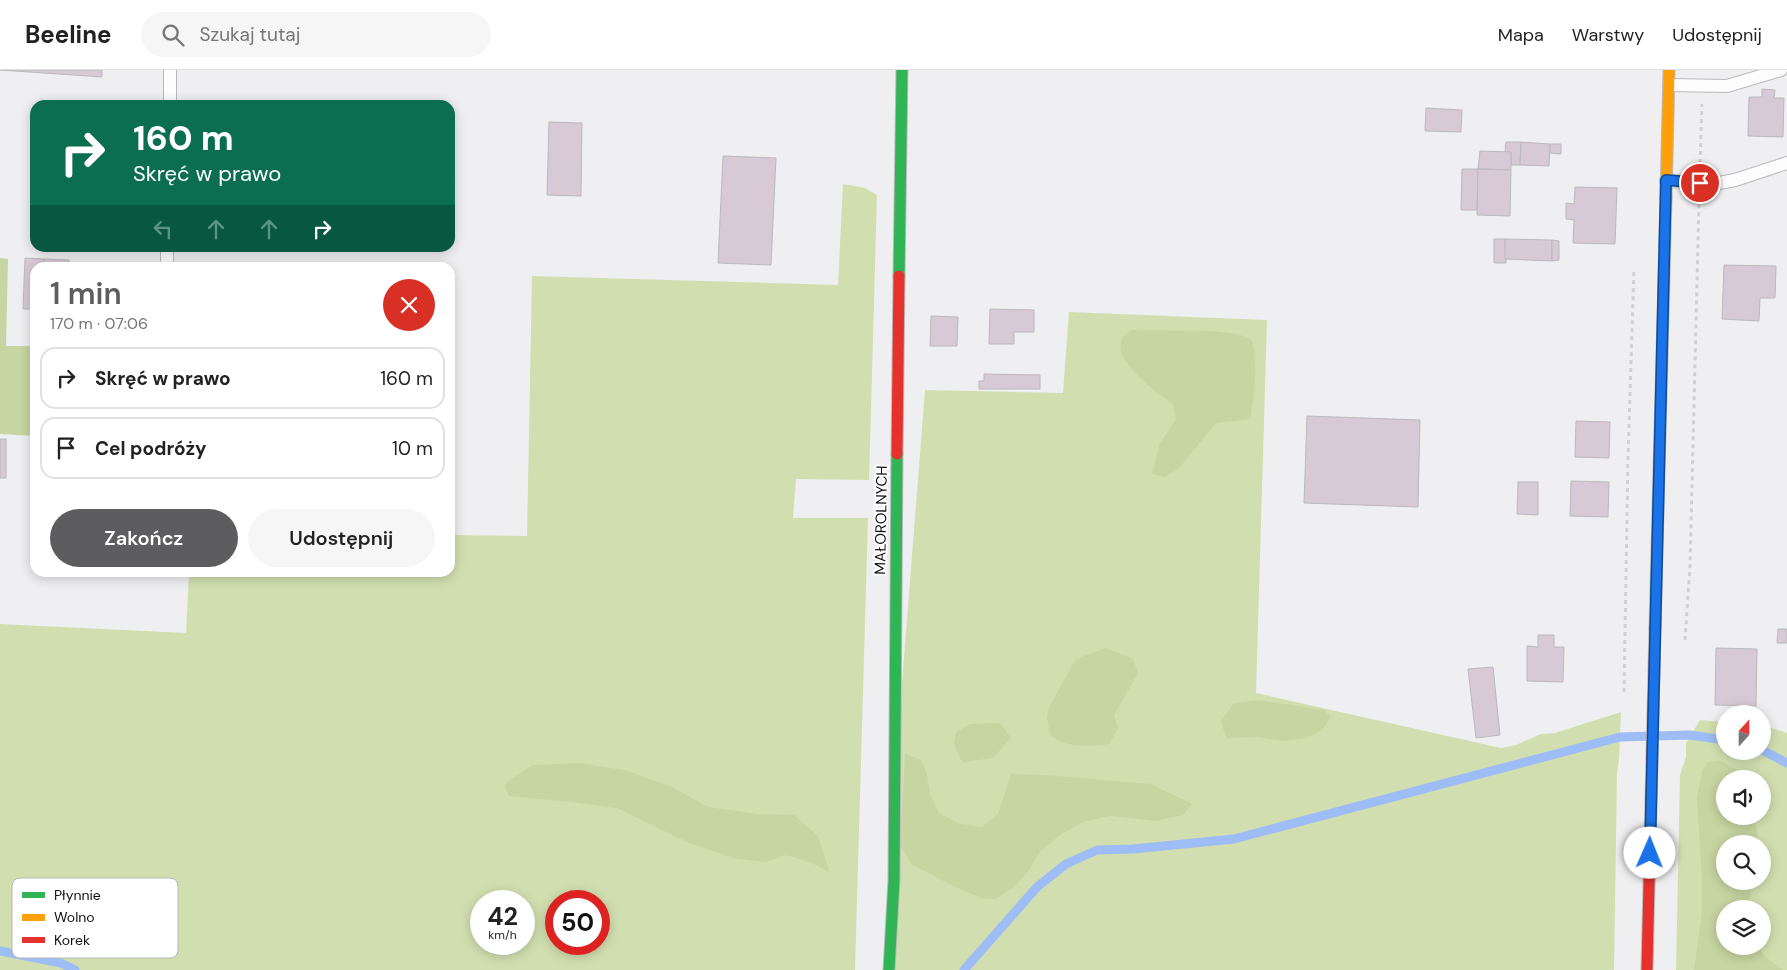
<!DOCTYPE html>
<html lang="pl">
<head>
<meta charset="utf-8">
<style>
  :root { --surface:#fff; --page:#f6f6f6; --text:#222; --muted:#767676; --line:#e0e0e0; --accent:#5d5d5f }
  body { margin:0; font-family:"DM Sans",sans-serif; background:var(--page); color:var(--text); height:100vh; display:flex; flex-direction:column; font-size:19px; white-space:nowrap }
  * { box-sizing:border-box; margin:0 }
  p { font-size:16px; color:var(--muted) }
  .icon { flex:none; width:28px; height:28px; fill:none; stroke:currentColor; stroke-width:2; stroke-linecap:round; stroke-linejoin:round }
  .map { position:relative; flex:1; overflow:hidden }
  .details { position:absolute; left:30px; top:192px; width:425px; height:315px; display:flex; flex-direction:column; background:var(--surface); border-radius:15px; box-shadow:0 2px 12px #0003 }
  .details>* { flex:none }
  .top-card { position:absolute; left:30px; top:30px; width:425px; height:152px; border-radius:15px; box-shadow:0 2px 12px #0003; background:#0b6e4f; color:#fff; overflow:hidden }
  .needle { width:32px; rotate:21deg }
  .buttons { position:absolute; left:1716px; top:635px; display:grid; gap:10px }
  .buttons a { display:grid; place-items:center; width:55px; height:55px; border-radius:50%; background:var(--surface); box-shadow:0 2px 12px #0003; font-size:25px }
  .speed { position:absolute; left:470px; top:820px; display:flex; gap:10px; font-size:25px; font-weight:700; text-align:center }
  .speed>* { display:grid; place-content:center; width:65px; height:65px; border-radius:50%; background:var(--surface); box-shadow:0 2px 12px #0003; line-height:1 }
  .speed small { font-size:12px; font-weight:400 }
  .speed .limit { border:8px solid #d22; background:#fff; color:#111 }
  .pin { position:absolute; display:grid; place-items:center; width:42px; height:42px; color:#fff; margin:-21px; border:2px solid #fff; border-radius:50%; box-shadow:0 1px 5px #0007 }
  .me { position:absolute; width:55px; margin:-28px; rotate:1deg; stroke-linejoin:round; filter:drop-shadow(0 0 4px #0008) }
  .turn { display:flex; align-items:center; gap:18px; height:105px; padding:0 20px; font-size:22px }
  .turn .icon { width:65px; height:65px; stroke-width:2.5 }
  .turn b { display:block; font-size:35px; line-height:42px }
  .lanes { display:flex; align-items:center; height:48px; padding:0 20px; background:#0003; justify-content:center; gap:25px; direction:ltr }
  .lanes .off { opacity:.35 }
  .round { display:grid; place-items:center; flex:none; width:52px; height:52px; border-radius:26px; background:var(--page) }
  .headline { display:flex; align-items:center; justify-content:space-between; height:85px; padding:0 20px }
  h1 { font-size:30px; font-weight:600; line-height:38px; color:var(--accent) }
  .button { display:flex; gap:10px; margin-top:auto; padding:10px 20px }
  .button a { flex:1; height:58px; border-radius:30px; background:var(--accent); color:#fff; font-size:20px; font-weight:600; line-height:58px; text-align:center }
  .button a+a { background:var(--page); color:var(--text) }
  ul { padding:0; list-style:none }
  li { display:flex; align-items:center; gap:15px; height:62px; margin:0 10px 8px; padding:0 10px; border:2px solid var(--line); border-radius:15px }
  li div { flex:1 }
  li b { display:block; font-size:19px }
  li em { font-style:normal }
  header { display:flex; align-items:center; gap:30px; box-sizing:border-box; height:70px; padding:0 25px; background:var(--surface); border-bottom:1px solid var(--line) }
  header strong { font-size:24px }
  nav { display:flex; gap:28px; margin-inline-start:auto; font-size:18px }
  .search { width:350px; height:45px; background:var(--page); display:flex; align-items:center; gap:12px; box-sizing:border-box; padding:0 18px; border-radius:28px; color:var(--muted); font-size:19px }
  .map>svg:first-child { display:block }
  .green { fill:#d1dfb0; fill-rule:evenodd }
  .forest { fill:#c6d5a1 }
  .lines { fill:none; stroke-linecap:round; stroke-linejoin:round }
  .stream { stroke:#9ebcf5; stroke-width:9 }
  .building { fill:#d8c9d7; stroke:#bab9bb }
  .lane-casing { stroke:#b9b9ba; stroke-width:14 }
  .fast-casing { stroke:#b9b9ba; stroke-width:13 }
  .slow-casing { stroke:#b9b9ba; stroke-width:13 }
  .jam-casing { stroke:#b9b9ba; stroke-width:13 }
  .path { stroke:#d0d0d2; stroke-width:3; stroke-dasharray:4 4; stroke-linecap:butt }
  .lane { stroke:#fdfdfd; stroke-width:12 }
  .fast { stroke:#30b455; stroke-width:11 }
  .slow { stroke:#ff9f0a; stroke-width:11 }
  .jam { stroke:#e5322d; stroke-width:11 }
  .route-casing { stroke:#114b97; stroke-width:12 }
  .route { stroke:#1a73e8; stroke-width:9 }
  .labels { text-anchor:middle; dominant-baseline:central; stroke-width:4; stroke-linejoin:round; paint-order:stroke }
  .street-label { font-size:15px; fill:#0e0e10; stroke:#fff }
  .key { fill:#fff; stroke:#b7b7b7; stroke-width:1 }
  .key-label { font-size:14px; fill:#0e0e10 }
</style>
</head>
<body>
<header>
<strong>Beeline</strong>
<div class="search"><svg class="icon" aria-label="search" viewBox="0 0 24 24"><circle cx="10" cy="10" r="6"/><path d="M15 15l6 6"/></svg>Szukaj tutaj</div>
<nav><a>Mapa</a><a>Warstwy</a><a>Udostępnij</a></nav>
</header>
<div class="map">
<svg width="1787" height="900" viewBox="0 0 1787 900">
  <rect width="100%" height="100%" fill="#efeff1"/>
  <g class="green">
    <path d="M843,114L865,118L877,125L869,410L796,409L793,448H868L855,900H0V554L186,563L189,503L450,502V465L527,466L532,206L838,215ZM481,831H524V874H481ZM556,831H599V874H556Z"/>
    <path d="M1069,242L1267,250L1256,623L1501,678L1516,675L1541,664L1555,663L1621,642L1619,688L1617,704L1614,900H887L902,613L925,320L1063,323Z"/>
    <path d="M1700,650L1725,652V681H1762L1763,655L1787,663V900H1676L1680,705L1686,687V673ZM1725,709H1762V746H1725ZM1725,774H1762V811H1725ZM1725,839H1762V876H1725Z"/>
  </g>
  <g class="forest">
    <path d="M0,188L8,189L6,276H35V366L0,364Z"/>
    <path d="M1130,260L1212,261L1238,264L1252,270C1258,297 1255,322 1250,349L1216,353L1179,398L1165,407L1152,404L1160,373L1176,349L1173,334C1158,322 1112,293 1122,269C1123,266 1128,263 1130,260Z"/>
    <path d="M1106,578L1133,589L1138,603L1114,645L1118,658L1109,674C1090,677 1066,678 1050,665L1047,648L1049,637L1076,589Z"/>
    <path d="M1259,630L1324,640L1331,647L1322,660L1306,668L1284,671L1257,667L1226,668L1221,651L1234,633Z"/>
    <path d="M1000,653L1011,668L993,688L962,692L954,674L956,662L970,654Z"/>
    <path d="M905,684L921,690L927,704L930,723L939,743L960,754L982,757L998,744L1011,704L1045,705L1151,714L1192,734L1183,745L1156,751L1110,746L1083,752L1060,765L1041,781L1027,803L1014,817L996,829L981,828L953,816L911,794L900,775Z"/>
    <path d="M1720,691L1737,700L1745,709H1725V746H1754L1759,774H1725V811H1753L1749,830L1751,839H1725V876H1759L1764,886L1783,900H1694L1702,842V808L1697,728L1702,701L1708,692Z"/>
    <path d="M579,693L624,700L672,717L708,737L758,744L794,745L818,766L830,803L812,793L786,785L765,792L733,788L689,773L617,738L572,732L509,726L505,717L508,711L533,695Z"/>
  </g>
  <g class="lines">
    <g class="stream">
      <path d="M1762,680L1787,693"/>
      <path d="M0,881L61,893L75,900"/>
      <path d="M964,900L1037,817L1066,794L1097,780L1133,779L1234,769L1620,667L1690,665L1725,670"/>
    </g>
  </g>
  <g class="building">
    <path d="M0,0H102V7Z"/>
    <path d="M1762,19L1775,20L1774,28H1784L1783,67L1748,66L1749,27H1762Z"/>
    <path d="M1426,38L1462,40L1461,62L1425,61Z"/>
    <path d="M549,52L582,53L581,126L547,125Z"/>
    <path d="M1506,72H1521L1520,95H1511V82H1505Z"/>
    <path d="M1521,72L1550,74L1549,96L1520,95Z"/>
    <path d="M1550,74H1561V84L1550,83Z"/>
    <path d="M1480,81L1511,82V100L1478,99Z"/>
    <path d="M723,86L776,88L771,195L718,193Z"/>
    <path d="M1462,99H1478L1477,140H1461Z"/>
    <path d="M1478,99L1511,100L1510,146L1477,145Z"/>
    <path d="M450,100L455,107L450,111Z"/>
    <path d="M1575,117L1617,118L1615,174L1573,173L1574,150L1566,149V133L1574,134Z"/>
    <path d="M1494,169H1505L1506,193H1494Z"/>
    <path d="M1505,169L1552,170V191L1505,189Z"/>
    <path d="M1552,170L1559,171V190L1552,191Z"/>
    <path d="M25,188L44,189L42,198H35V239H23Z"/>
    <path d="M44,189L69,190V198H42Z"/>
    <path d="M1724,195L1776,196L1775,228H1760L1759,251L1722,249Z"/>
    <path d="M990,239L1034,240V262H1014V274H989Z"/>
    <path d="M931,246L958,247L957,276H930Z"/>
    <path d="M984,304L1040,305V319H979V311H984Z"/>
    <path d="M1307,346L1420,350L1418,437L1304,433Z"/>
    <path d="M1576,351L1610,352L1609,388L1575,387Z"/>
    <rect x="0" y="369" width="6" height="39"/>
    <path d="M1571,411L1609,412L1608,447L1570,446Z"/>
    <path d="M1518,412H1538V445L1517,444Z"/>
    <path d="M1778,559H1787V573H1777Z"/>
    <path d="M1538,565H1554V577H1564L1563,612L1527,611V576L1538,577Z"/>
    <path d="M1716,578L1757,579L1756,636L1715,635Z"/>
    <path d="M1493,597L1500,665L1476,668L1468,599Z"/>
  </g>
  <g class="lines">
    <g class="lane-casing">
      <g id="lane">
        <path d="M1669,15L1727,16L1781,0"/>
        <path d="M170,35V0"/>
        <path d="M1666,111L1719,113L1735,110L1787,93"/>
        <path d="M167,198V178"/>
      </g>
    </g>
    <g class="fast-casing">
      <g id="fast">
        <path d="M899,206L902,0"/>
        <path d="M1655,558L1666,128"/>
        <path d="M889,900L894,810L897,384"/>
      </g>
    </g>
    <g class="slow-casing">
      <path id="slow" d="M1666,128L1669,0"/>
    </g>
    <g class="jam-casing">
      <g id="jam">
        <path d="M897,384L899,206"/>
        <path d="M1647,900L1655,558"/>
      </g>
    </g>
    <g class="path">
      <path d="M1700,93L1702,34"/>
      <path d="M1685,570L1690,497L1699,131"/>
      <path d="M1624,622L1628,388L1634,198"/>
    </g>
    <use href="#lane" class="lane"/>
    <use href="#fast" class="fast"/>
    <use href="#slow" class="slow"/>
    <use href="#jam" class="jam"/>
  </g>
  <g class="lines">
    <g class="route-casing">
      <path id="route" d="M1650,783L1666,110L1700,113"/>
    </g>
    <use href="#route" class="route"/>
  </g>
  <g class="labels">
    <g class="street-label">
      <text transform="translate(881 450) rotate(-89)">MAŁOROLNYCH</text>
    </g>
  </g>
  <rect x="12" y="808" width="166" height="80" rx="8" class="key"/>
  <rect x="22" y="822" width="23" height="6" fill="#30b455"/>
  <rect x="22" y="844" width="23" height="7" fill="#ff9f0a"/>
  <rect x="22" y="867" width="23" height="6" fill="#e5322d"/>
  <g class="key-label">
    <text x="54" y="830">Płynnie</text>
    <text x="54" y="852">Wolno</text>
    <text x="54" y="875">Korek</text>
  </g>
</svg>
<div class="buttons">
<a><svg class="needle" viewBox="-14 -14 28 28"><path d="M0-13l5 13h-10z" fill="#e53935"/><path d="M0 13l5-13h-10z" fill="#767676"/></svg></a>
<a><svg class="icon" aria-label="sound" viewBox="0 0 24 24"><path d="M4 9h4l5-4v14l-5-4H4zM17 9q2 3 0 6"/></svg></a>
<a><svg class="icon" aria-label="search" viewBox="0 0 24 24"><circle cx="10" cy="10" r="6"/><path d="M15 15l6 6"/></svg></a>
<a><svg class="icon" aria-label="layers" viewBox="0 0 24 24"><path d="M12 4l9 5-9 5-9-5zM3 14l9 5 9-5"/></svg></a>
</div>
<div class="speed"><div>42<small>km/h</small></div><div class="limit">50</div></div>
<div class="pin" style="left:1700px;top:113px;background:#d93025"><svg class="icon" aria-label="arrive" viewBox="0 0 24 24"><path d="M6 21V4h12l-3 4 3 4H6"/></svg></div>
<svg class="me" style="left:1650px;top:783px" viewBox="-20 -20 40 40"><circle r="19" fill="#fff"/><path d="M0-13L10 11 0 6-10 11z" fill="#1a73e8"/></svg>
<div class="top-card">
<div class="turn"><svg class="icon" aria-label="right" viewBox="0 0 24 24"><path d="M7 20v-9h11M14 6l5 5-5 5"/></svg><div><b>160 m</b>Skręć w prawo</div></div>
<div class="lanes"><svg class="icon off" aria-label="left" viewBox="0 0 24 24"><path d="M17 20v-9H6M10 6l-5 5 5 5"/></svg><svg class="icon off" aria-label="ahead" viewBox="0 0 24 24"><path d="M12 20V5M6 11l6-6 6 6"/></svg><svg class="icon off" aria-label="ahead" viewBox="0 0 24 24"><path d="M12 20V5M6 11l6-6 6 6"/></svg><svg class="icon" aria-label="right" viewBox="0 0 24 24"><path d="M7 20v-9h11M14 6l5 5-5 5"/></svg></div>
</div>
<section class="details">
<div class="headline"><div><h1>1 min</h1><p>170 m · 07:06</p></div><a class="round" style="background:#d93025;color:#fff"><svg class="icon" aria-label="close" viewBox="0 0 24 24"><path d="M6 6l12 12M18 6L6 18"/></svg></a></div>
<ul>
<li><svg class="icon" aria-label="right" viewBox="0 0 24 24"><path d="M7 20v-9h11M14 6l5 5-5 5"/></svg><div><b>Skręć w prawo</b></div><em>160 m</em></li>
<li><svg class="icon" aria-label="arrive" viewBox="0 0 24 24"><path d="M6 21V4h12l-3 4 3 4H6"/></svg><div><b>Cel podróży</b></div><em>10 m</em></li>
</ul>
<div class="button"><a>Zakończ</a><a>Udostępnij</a></div>
</section>
</div>
</body>
</html>
